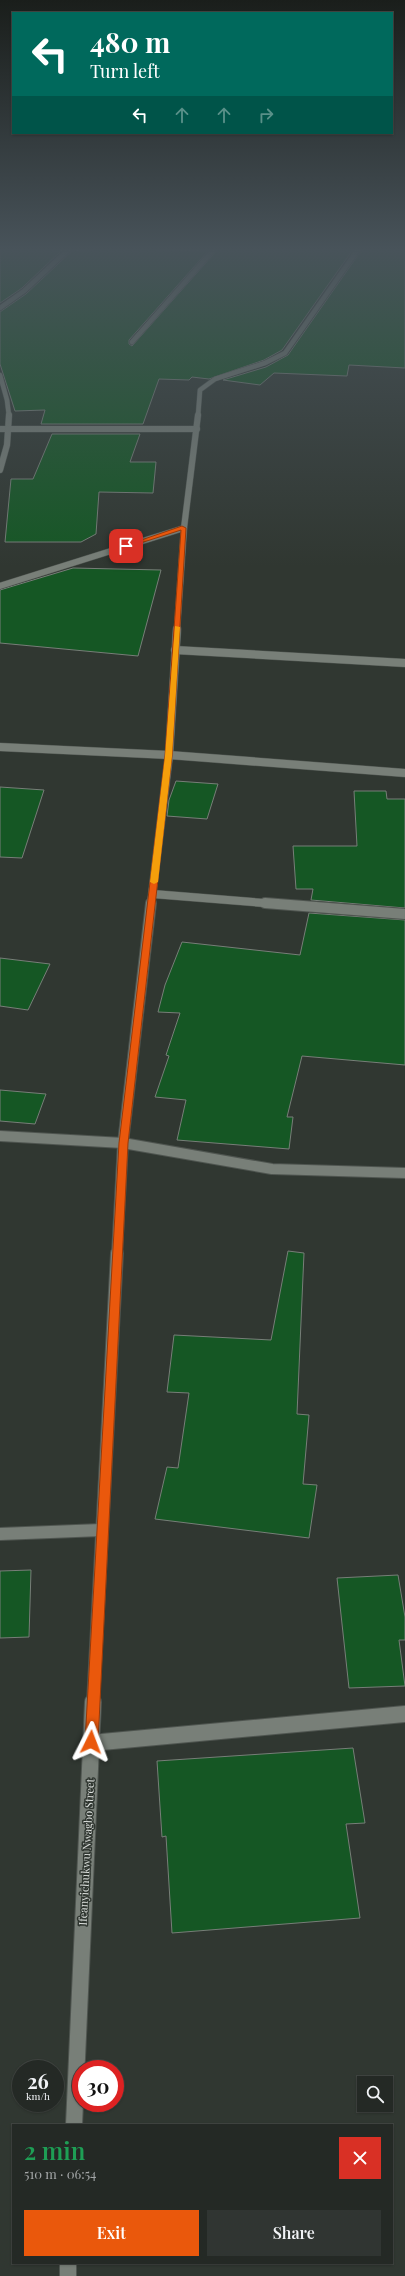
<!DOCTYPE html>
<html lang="en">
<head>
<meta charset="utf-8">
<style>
  :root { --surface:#242925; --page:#303532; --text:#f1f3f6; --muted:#a3a6a7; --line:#414542; --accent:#ea580c }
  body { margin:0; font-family:"Playfair Display",serif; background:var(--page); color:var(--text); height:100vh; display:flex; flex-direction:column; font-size:15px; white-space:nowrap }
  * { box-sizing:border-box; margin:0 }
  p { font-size:13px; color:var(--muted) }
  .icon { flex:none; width:22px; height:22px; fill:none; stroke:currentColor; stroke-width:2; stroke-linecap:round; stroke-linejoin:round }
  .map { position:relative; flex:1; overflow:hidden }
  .drawer { position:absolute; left:12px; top:2124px; width:381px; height:140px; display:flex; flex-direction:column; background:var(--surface); border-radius:0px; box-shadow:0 1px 3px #0004,0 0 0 1px var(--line) }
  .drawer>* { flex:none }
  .top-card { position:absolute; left:12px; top:12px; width:381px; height:122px; border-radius:0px; box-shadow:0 1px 3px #0004,0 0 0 1px var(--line); background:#00695c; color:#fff; overflow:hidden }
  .buttons { position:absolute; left:357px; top:2076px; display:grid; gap:8px }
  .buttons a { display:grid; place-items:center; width:36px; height:36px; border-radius:0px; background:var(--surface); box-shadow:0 1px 3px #0004,0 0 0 1px var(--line); font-size:20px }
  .speed { position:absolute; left:12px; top:2060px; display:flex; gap:8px; font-size:20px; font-weight:700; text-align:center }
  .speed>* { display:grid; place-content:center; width:52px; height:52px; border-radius:50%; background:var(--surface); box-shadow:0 1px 3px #0004,0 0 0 1px var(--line); line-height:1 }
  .speed small { font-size:10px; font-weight:400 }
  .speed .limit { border:6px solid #d22; background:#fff; color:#111 }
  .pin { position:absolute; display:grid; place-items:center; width:34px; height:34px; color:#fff; margin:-17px; border-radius:8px; box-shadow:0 2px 6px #0006 }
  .me { position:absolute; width:44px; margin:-22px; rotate:3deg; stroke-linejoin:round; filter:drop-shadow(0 0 3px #0008) }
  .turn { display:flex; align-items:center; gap:14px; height:84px; padding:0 12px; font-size:18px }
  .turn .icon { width:52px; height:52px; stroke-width:2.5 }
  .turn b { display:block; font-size:28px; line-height:34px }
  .lanes { display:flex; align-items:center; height:38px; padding:0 12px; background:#0003; justify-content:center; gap:20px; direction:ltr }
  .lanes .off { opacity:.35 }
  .round { display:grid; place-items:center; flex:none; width:42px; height:42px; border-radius:0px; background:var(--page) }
  .summary { display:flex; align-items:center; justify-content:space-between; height:68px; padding:0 12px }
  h1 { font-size:24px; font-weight:600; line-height:30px; color:#1e9e55 }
  .action { display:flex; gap:8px; margin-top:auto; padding:8px 12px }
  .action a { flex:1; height:46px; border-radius:0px; background:var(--accent); color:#fff; font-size:16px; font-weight:600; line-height:46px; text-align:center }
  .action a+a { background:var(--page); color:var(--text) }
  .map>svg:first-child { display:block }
  .building { fill:#155724; stroke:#777e78 }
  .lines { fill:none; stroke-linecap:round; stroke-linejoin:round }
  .minor-far5-casing { stroke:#4f5550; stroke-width:5.5 }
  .minor-far4-casing { stroke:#4f5550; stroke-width:7 }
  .minor-far3-casing { stroke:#4f5550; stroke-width:9 }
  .minor-far2-casing { stroke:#4f5550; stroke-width:12 }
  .minor-far1-casing { stroke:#4f5550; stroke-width:14 }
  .minor-casing { stroke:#4f5550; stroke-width:18 }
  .minor-far5 { stroke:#787f78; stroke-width:4.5 }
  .minor-far4 { stroke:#787f78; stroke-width:6 }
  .minor-far3 { stroke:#787f78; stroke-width:8 }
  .minor-far2 { stroke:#787f78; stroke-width:10 }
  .minor-far1 { stroke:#787f78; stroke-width:12 }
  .minor { stroke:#787f78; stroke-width:16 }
  .route { fill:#ea580c; stroke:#983908 }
  .slow { fill:#f59e0b }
  .labels { text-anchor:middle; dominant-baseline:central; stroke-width:3; stroke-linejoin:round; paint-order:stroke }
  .street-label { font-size:11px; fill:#dee2df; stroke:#303731 }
</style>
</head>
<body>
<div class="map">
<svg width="405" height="2276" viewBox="0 0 405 2276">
  <rect width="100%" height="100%" fill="#303731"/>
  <g class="building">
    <path d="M0,248H50L63,249L22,288L0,303Z"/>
    <path d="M92,248L208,251L129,340V344L132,346L219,248H354L282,350L264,360L209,379L192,377L189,380L159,379L143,424H41L45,410L15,411L0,364V312L26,294L73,250L89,252Z"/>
    <path d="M363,248H405V368L349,365L347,376L274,373L260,385L223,380L266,367L288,355Z"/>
    <path d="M52,434H140L130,462H156L153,493L99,492L96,534L81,542H5L11,479H33Z"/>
    <path d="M73,568L161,570L138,656L0,643V590Z"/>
    <path d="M176,781L218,784L207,819L167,816L169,800Z"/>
    <path d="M0,787L44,790L22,858L0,857Z"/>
    <path d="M354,791H386L387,799H405V908L311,900L313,889H296L293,846H357Z"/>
    <path d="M309,913L405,920V1065L302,1056L287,1117H293L289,1149L177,1140L186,1100L155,1097L169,1056L166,1055L180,1013L158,1012L165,985L182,942L300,955Z"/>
    <path d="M0,958L50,964L28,1010L0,1006Z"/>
    <path d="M0,1090L46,1094L35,1124L0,1121Z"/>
    <path d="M288,1251L304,1253L297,1414L309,1415L303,1484L317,1485L309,1538L155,1519L167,1467L178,1468L189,1393L167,1392L174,1335L271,1340Z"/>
    <path d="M31,1570L29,1637L0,1638V1571Z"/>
    <path d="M398,1575L405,1617V1640H399L405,1686L349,1688L337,1578Z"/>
    <path d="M353,1748L365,1823L346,1824L360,1918L172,1933L166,1836L162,1837L157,1761Z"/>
  </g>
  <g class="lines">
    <g class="minor-far5-casing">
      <g id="minor-far5">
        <path d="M0,308L24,291L70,248"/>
        <path d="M132,342L215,248"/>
        <path d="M0,375L7,400L9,416"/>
        <path d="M198,416L200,390L215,379L265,363L285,353L359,248"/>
      </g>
    </g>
    <g class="minor-far4-casing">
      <g id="minor-far4">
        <path d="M0,429H197"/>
        <path d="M0,470L7,445L9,415"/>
        <path d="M0,586L184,528"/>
        <path d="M177,630L184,528L198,415"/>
      </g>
    </g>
    <g class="minor-far3-casing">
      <g id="minor-far3">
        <path d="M175,650L405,663"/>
        <path d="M0,747L169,755L405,773"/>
        <path d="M153,894L277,904"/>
        <path d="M151,904L169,755L177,629"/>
      </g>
    </g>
    <g class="minor-far2-casing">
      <g id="minor-far2">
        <path d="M265,903L405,914"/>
        <path d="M0,1136L123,1143L272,1169L405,1173"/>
        <path d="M117,1254L123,1143L151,903"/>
      </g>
    </g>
    <g class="minor-far1-casing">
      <g id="minor-far1">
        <path d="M0,1534L101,1530"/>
        <path d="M93,1703L117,1253"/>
      </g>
    </g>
    <g class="minor-casing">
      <g id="minor">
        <path d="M91,1743L405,1714"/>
        <path d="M74,2125L93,1702"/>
        <path d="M68,2263V2276"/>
      </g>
    </g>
    <use href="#minor-far5" class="minor-far5"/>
    <use href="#minor-far4" class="minor-far4"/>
    <use href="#minor-far3" class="minor-far3"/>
    <use href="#minor-far2" class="minor-far2"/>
    <use href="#minor-far1" class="minor-far1"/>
    <use href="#minor" class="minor"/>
  </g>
  <linearGradient id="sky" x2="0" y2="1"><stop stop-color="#1a1e1b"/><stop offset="0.44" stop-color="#48535a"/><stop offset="1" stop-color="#48535a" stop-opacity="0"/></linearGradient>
  <rect width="405" height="567" fill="url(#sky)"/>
  <path class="route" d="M182,526L186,528L172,756L128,1143L98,1742L96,1746L91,1748L87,1746L85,1742L119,1143L165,756L181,530L128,547L124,546Z"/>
  <path class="slow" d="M175,626L180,627L172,756L158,882L154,884L150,882L165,756Z"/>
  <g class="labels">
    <g class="street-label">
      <text transform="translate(86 1852) rotate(-87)">Ifeanyichukwu Nwagbo Street</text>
    </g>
  </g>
</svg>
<div class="buttons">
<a><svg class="icon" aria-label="search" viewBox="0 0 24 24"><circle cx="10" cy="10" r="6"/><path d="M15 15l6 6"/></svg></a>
</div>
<div class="speed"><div>26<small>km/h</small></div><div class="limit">30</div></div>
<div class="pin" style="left:126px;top:546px;background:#d93025"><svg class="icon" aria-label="arrive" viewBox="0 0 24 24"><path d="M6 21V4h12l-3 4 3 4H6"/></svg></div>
<svg class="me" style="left:91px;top:1742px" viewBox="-20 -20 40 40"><path d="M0-17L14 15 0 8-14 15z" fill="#ea580c" stroke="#fff" stroke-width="4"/></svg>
<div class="top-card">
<div class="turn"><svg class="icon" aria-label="left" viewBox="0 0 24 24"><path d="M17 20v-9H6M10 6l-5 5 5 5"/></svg><div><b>480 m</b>Turn left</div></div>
<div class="lanes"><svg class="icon" aria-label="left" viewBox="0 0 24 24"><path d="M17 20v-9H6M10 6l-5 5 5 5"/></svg><svg class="icon off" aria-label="ahead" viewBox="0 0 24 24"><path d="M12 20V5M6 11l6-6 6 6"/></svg><svg class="icon off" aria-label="ahead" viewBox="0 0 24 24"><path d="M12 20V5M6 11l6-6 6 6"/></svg><svg class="icon off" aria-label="right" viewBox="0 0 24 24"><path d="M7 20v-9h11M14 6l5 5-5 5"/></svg></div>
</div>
<section class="drawer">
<div class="summary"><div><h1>2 min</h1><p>510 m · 06:54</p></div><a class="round" style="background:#d93025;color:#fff"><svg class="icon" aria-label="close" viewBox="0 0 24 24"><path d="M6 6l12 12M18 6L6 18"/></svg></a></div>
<div class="action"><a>Exit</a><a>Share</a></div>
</section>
</div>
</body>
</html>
